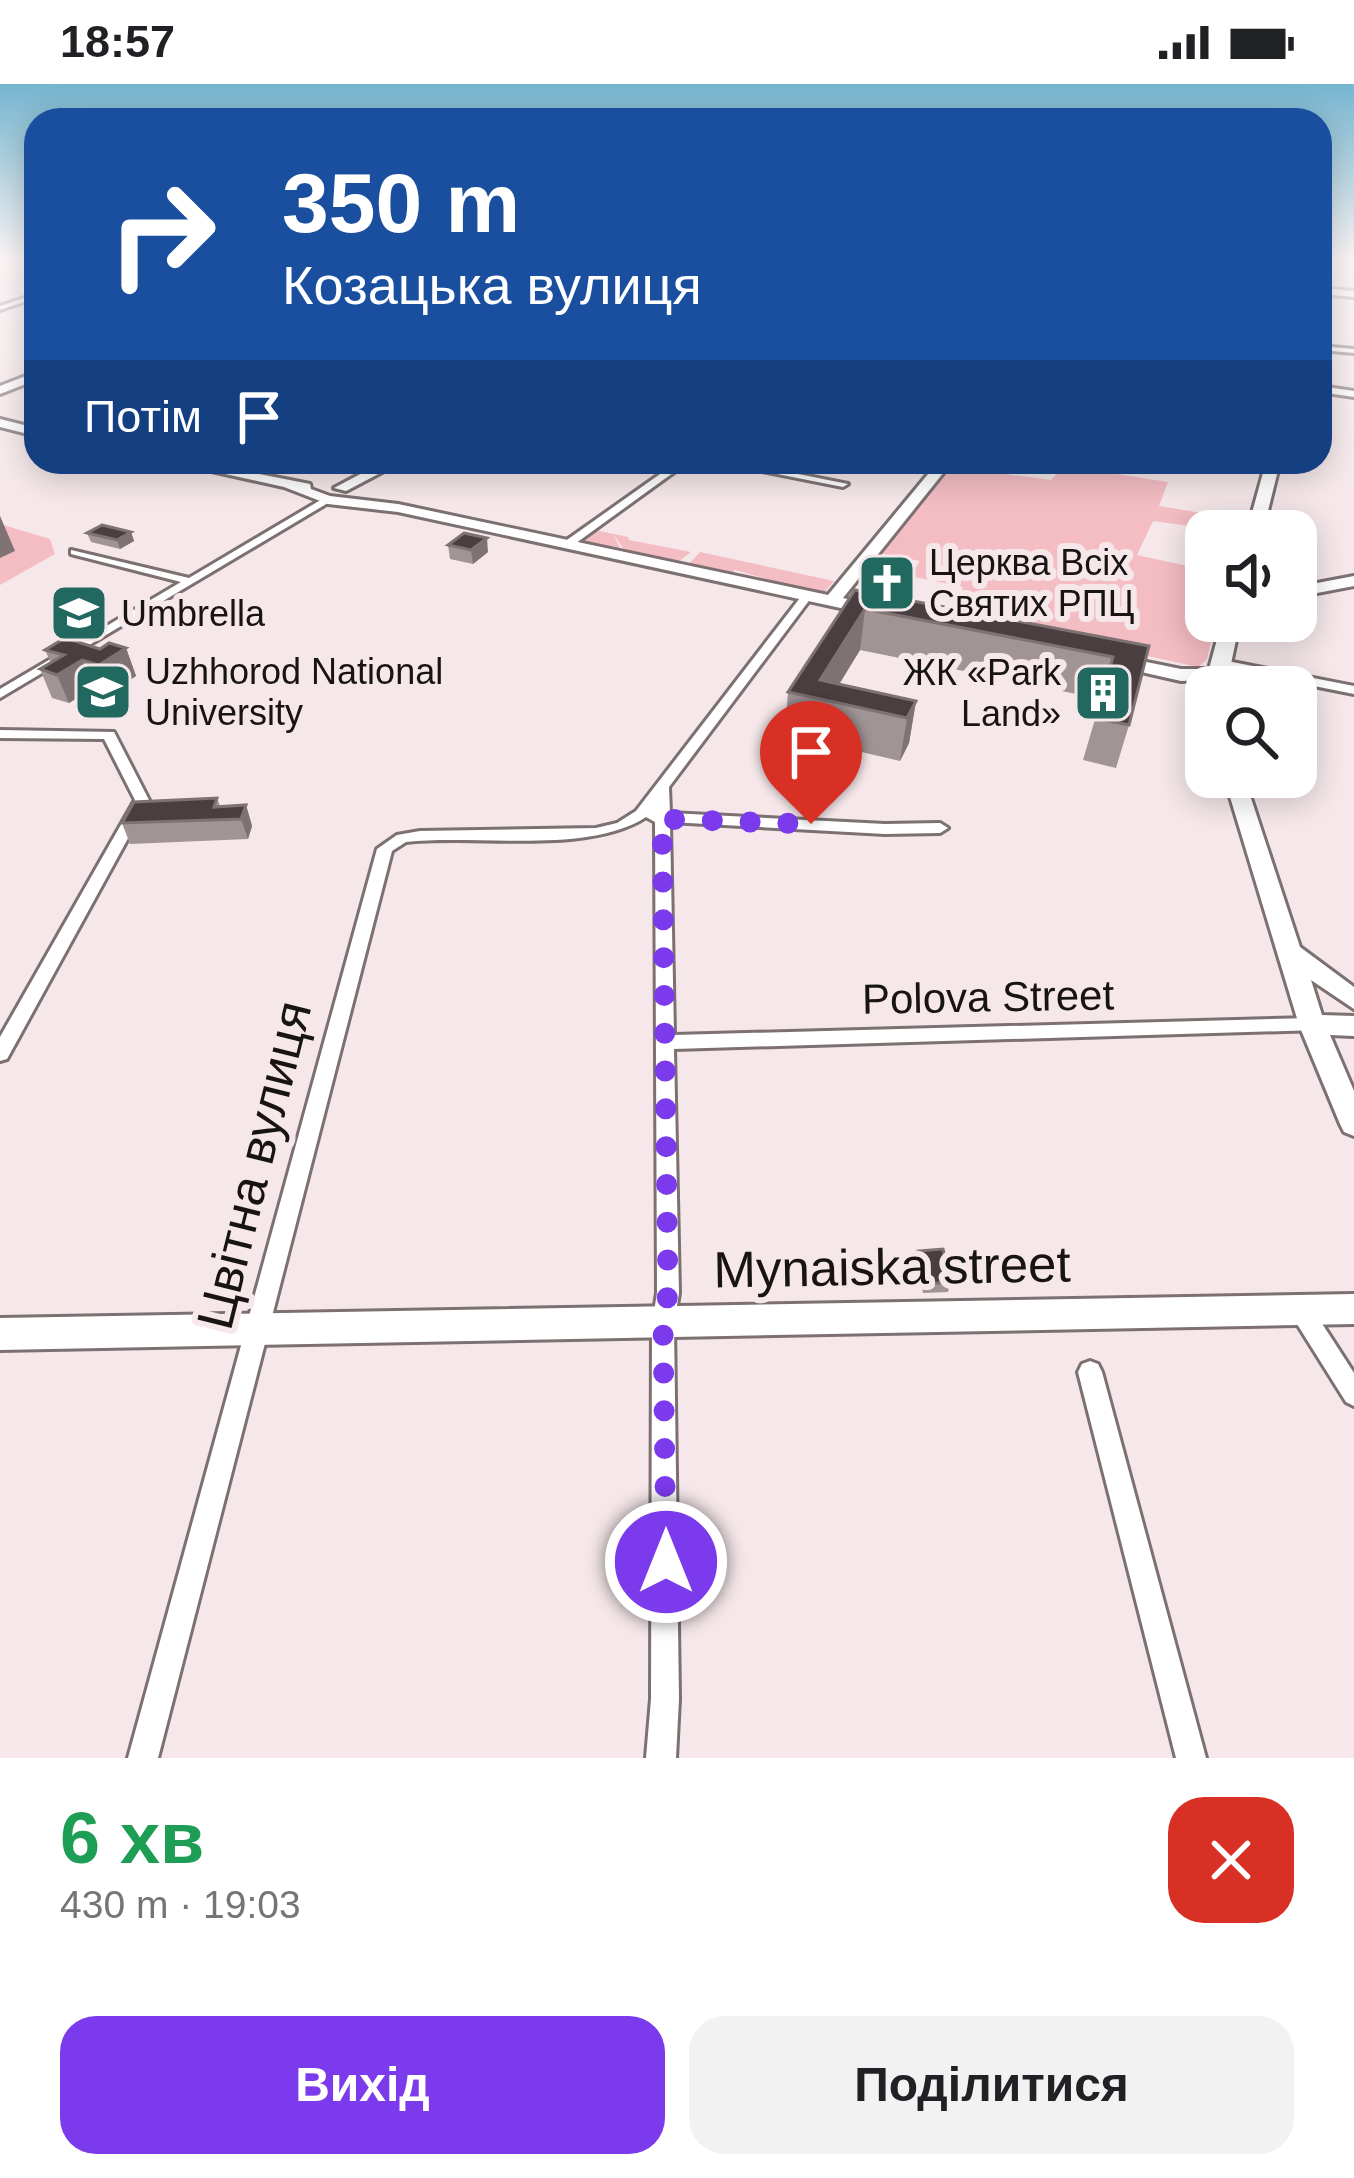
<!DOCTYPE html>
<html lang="uk">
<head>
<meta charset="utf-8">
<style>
  :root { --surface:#fff; --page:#f2f2f2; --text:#202124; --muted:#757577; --accent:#7c3aed }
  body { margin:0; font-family:Helvetica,sans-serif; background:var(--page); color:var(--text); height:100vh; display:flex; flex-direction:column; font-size:45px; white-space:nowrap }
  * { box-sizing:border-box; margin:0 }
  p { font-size:39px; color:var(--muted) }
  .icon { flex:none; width:66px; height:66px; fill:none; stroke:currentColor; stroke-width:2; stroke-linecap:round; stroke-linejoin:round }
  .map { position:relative; height:1674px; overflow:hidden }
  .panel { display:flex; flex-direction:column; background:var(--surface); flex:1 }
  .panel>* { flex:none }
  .banner { position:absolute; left:24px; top:24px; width:1308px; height:366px; border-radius:36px; box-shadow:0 6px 30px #0003; background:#1a4fa0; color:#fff; overflow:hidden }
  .fabs { position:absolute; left:1185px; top:426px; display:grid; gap:24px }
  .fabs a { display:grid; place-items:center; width:132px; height:132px; border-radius:24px; background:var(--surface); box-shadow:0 6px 30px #0003; font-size:60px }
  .pin { position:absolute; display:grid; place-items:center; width:102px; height:102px; color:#fff; margin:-123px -51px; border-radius:50% 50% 50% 0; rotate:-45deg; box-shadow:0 0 12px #0007 }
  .pin .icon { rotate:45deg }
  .me { position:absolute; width:132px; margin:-66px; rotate:0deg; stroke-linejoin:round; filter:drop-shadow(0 0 9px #0008) }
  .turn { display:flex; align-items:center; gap:42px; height:252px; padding:0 60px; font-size:54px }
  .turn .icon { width:156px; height:156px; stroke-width:2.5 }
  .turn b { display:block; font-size:84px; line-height:102px }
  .then { display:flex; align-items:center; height:114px; padding:0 60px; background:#0003; gap:24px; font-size:45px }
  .round { display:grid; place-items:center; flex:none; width:126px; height:126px; border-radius:36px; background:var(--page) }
  .summary { display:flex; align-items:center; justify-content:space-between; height:204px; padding:0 60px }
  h1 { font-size:72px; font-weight:800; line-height:90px; color:#1e9e55 }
  .button { display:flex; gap:24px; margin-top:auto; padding:24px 60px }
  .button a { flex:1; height:138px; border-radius:36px; background:var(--accent); color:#fff; font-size:48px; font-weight:800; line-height:138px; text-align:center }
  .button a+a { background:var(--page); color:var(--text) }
  .status { display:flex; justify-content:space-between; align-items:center; height:84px; padding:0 60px; background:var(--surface); direction:ltr }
  .status svg { height:33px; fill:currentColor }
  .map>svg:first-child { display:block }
  .green { fill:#f4bcc3 }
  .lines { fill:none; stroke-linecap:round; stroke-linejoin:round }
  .street-casing { stroke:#7c7071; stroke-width:6 }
  .secondary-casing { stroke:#7c7071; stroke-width:6 }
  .street { fill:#fff; fill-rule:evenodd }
  .secondary { fill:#fff; fill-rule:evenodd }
  .wall { fill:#a09495 }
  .shaded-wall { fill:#7e7273 }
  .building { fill:#4a3f40; stroke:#7e7273; stroke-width:3 }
  .route { stroke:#7c3aed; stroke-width:21; stroke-dasharray:0 37.8 }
  .labels { text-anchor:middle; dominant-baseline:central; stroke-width:12; stroke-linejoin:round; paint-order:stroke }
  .far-poi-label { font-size:36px; fill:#191414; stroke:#f6e8ea; text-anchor:start }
  .street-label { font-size:42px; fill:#191414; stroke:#f6e8ea }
  .near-street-label { font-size:51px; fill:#191414; stroke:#f6e8ea }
</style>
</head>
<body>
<div class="status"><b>18:57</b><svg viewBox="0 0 49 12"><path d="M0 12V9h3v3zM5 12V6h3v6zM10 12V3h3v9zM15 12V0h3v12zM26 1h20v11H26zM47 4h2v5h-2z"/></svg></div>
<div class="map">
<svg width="1354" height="1674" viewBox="0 0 1354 1674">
  <rect width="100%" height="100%" fill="#f6e8ea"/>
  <g class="green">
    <path d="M949,378H985L983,387L1051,396L1061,385L1071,383L1168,398L1159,422L1227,433L1240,440L1237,447H1225L1153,437L1137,471L1206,486V537H1216L1207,575L1198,583L952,530L963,503L910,492L920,477L878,469Z"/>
    <path d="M0,440L50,455L55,470L0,501Z"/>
    <path d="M595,446L628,453L629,456L691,468L675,480L627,470L614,451L622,469L576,458Z"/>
    <path d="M700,468L834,497L822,511L735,486L730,491L687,482Z"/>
  </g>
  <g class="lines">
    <g class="street-casing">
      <g id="street">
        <path d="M36,210V214L0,226V222Z"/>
        <path d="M1320,262L1354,265V269L1320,266Z"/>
        <path d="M1320,302L1354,307V313L1320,308Z"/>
        <path d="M677,378H688L572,462H564V458Z"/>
        <path d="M717,378H738L848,400L843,403Z"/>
        <path d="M324,414L333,416L0,614V605L181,498L71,470V466L189,494Z"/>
        <path d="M807,509L811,510V514L669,703L670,729L885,740L940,739L948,744L940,749L885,750L670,738L674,951L1312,934L1318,936L1321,941L1318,946L674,965L679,1209L674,1240L679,1615L676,1674H646L651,1615L652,1240L657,1209L655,738L646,733C588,771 476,750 406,758L392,767L158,1674H128L377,765L397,751L420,747L596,744L617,739L636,727L803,510Z"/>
        <path d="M1222,576L1354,602V610L1218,583L1216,580Z"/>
        <path d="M0,646L114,648L149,716L7,975L0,977V953L135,716L104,655L0,654Z"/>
        <path d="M1300,1215L1308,1218L1354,1289V1322L1346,1318L1292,1232L1289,1225L1292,1218Z"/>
        <path d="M1090,1277L1098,1280L1102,1288L1206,1674H1176L1078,1288L1082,1280Z"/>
      </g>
    </g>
    <g class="secondary-casing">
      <g id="secondary">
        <path d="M1320,204L1354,207V213L1320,210Z"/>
        <path d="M36,288V296L0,310V302Z"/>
        <path d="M0,335L36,344V352L0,343Z"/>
        <path d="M171,378H199L310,400L311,405L330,412L398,420L828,511L938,378H952L843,514L879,522V530L873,531L398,428L328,420L284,403Z"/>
        <path d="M383,378H401L346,407L334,404Z"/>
        <path d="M1266,378H1280L1263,447H1247Z"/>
        <path d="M1354,492V502L1296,513V503Z"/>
        <path d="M1222,537H1240L1231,580L1221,595L1181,597L1106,580L1103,576L1112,571L1181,585H1209Z"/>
        <path d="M1224,693H1244L1300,863L1354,903V925L1311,896L1322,931L1354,932V952L1330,951L1354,1007V1052L1344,1048L1340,1040L1299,941Z"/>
        <path d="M1354,1210V1240L0,1266V1234Z"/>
      </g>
    </g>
    <use href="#street" class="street"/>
    <use href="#secondary" class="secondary"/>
  </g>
  <g class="wall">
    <path d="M808,378H902L890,389L811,380Z"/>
    <path d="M131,448L134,457L120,465L91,458L87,449Z"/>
    <path d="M448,461L488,468L473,480L450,475Z"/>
    <path d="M855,506L1149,562L1129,641L1116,684L1083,676L1101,615L860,566L839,600L916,617L909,659L900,677L785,650L788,608Z"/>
    <path d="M126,564L136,592L110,609L93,604L69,619L52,614L40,585L51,579L45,566Z"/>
    <path d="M217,714L220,722L246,721L252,742L248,755L130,760L122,739Z"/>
    <path d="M918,1167L951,1198L948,1208L923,1209L915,1176Z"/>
  </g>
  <g class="shaded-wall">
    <path d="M891,378H902L890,389Z"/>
    <path d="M0,432L15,467L0,474Z"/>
    <path d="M131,448L134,457L120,465L117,456Z"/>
    <path d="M487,454L488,468L473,480L471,466Z"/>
    <path d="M865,525L860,566L829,617L820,596Z"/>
    <path d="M126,564L136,592L110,609L99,581Z"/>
    <path d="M82,576L93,604L69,619L57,591Z"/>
    <path d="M916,617L909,659L900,677L907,634Z"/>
    <path d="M246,721L252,742L248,755L241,735Z"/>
  </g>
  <g class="building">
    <path d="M102,441L131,448L117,456L87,449Z"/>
    <path d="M464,449L487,454L471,466L448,461Z"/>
    <path d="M855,506L1149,562L1129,641L1095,634L1113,573L865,525L820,596L916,617L907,634L788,608Z"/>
    <path d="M65,554L100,565L109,559L126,564L99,581L82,576L57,591L40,585L64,571L45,566Z"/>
    <path d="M217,714L214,723L246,721L241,735L122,739L134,718Z"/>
    <path d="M943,1165L951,1198L926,1200L918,1167Z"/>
  </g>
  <linearGradient id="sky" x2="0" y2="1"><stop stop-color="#75b5cf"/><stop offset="0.43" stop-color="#fbf5f6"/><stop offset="1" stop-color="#fbf5f6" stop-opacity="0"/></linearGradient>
  <rect width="1354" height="408" fill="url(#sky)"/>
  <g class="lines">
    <path class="route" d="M666,1478L663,1240L668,1209L662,735L811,740"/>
  </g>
  <defs>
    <g id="church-square" transform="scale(3)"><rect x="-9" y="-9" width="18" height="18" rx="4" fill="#21695e" stroke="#f6e8ea"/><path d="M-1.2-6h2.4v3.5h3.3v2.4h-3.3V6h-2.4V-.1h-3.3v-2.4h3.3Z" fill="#fff"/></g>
    <g id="school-square" transform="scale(3)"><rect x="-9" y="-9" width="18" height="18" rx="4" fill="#21695e" stroke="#f6e8ea"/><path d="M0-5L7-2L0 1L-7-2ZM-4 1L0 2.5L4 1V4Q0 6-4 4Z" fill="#fff"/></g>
    <g id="university-square" transform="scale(3)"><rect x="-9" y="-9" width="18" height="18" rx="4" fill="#21695e" stroke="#f6e8ea"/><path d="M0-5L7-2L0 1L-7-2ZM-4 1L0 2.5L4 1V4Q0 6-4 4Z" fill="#fff"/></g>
    <g id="building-square" transform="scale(3)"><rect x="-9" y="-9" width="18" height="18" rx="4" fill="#21695e" stroke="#f6e8ea"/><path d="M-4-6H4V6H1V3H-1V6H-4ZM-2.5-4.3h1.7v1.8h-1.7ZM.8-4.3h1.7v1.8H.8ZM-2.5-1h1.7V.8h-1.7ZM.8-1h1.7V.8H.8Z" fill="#fff"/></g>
  </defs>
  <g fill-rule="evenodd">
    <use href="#church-square" x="887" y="499"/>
    <use href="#school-square" x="79" y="529"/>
    <use href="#university-square" x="103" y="608"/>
    <use href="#building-square" x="1103" y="609"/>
  </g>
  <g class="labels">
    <g class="far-poi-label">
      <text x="929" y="478">Церква Всіх<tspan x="929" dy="41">Святих РПЦ</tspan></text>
      <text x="121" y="529">Umbrella</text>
      <text x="145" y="587">Uzhhorod National<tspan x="145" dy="41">University</tspan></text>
      <text x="1061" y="588" text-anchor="end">ЖК «Park<tspan x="1061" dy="41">Land»</tspan></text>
    </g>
    <g class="street-label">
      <text transform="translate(988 913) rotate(-1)">Polova Street</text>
    </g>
    <g class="near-street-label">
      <text transform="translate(254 1081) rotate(-76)">Цвітна вулиця</text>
      <text transform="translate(892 1183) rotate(-1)">Mynaiska street</text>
    </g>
  </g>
</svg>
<div class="fabs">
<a><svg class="icon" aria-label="sound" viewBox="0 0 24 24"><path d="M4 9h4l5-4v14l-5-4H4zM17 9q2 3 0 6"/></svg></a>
<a><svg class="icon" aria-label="search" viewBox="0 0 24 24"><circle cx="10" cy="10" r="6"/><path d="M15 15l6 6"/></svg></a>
</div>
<div class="pin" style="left:811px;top:740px;background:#d93025"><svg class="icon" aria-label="arrive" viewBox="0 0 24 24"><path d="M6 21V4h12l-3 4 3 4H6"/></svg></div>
<svg class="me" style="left:666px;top:1478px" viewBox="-20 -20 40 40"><circle r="17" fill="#7c3aed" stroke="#fff" stroke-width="3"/><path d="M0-11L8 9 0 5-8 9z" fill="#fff"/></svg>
<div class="banner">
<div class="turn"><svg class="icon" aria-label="right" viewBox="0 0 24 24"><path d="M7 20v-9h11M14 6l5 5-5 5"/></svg><div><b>350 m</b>Козацька вулиця</div></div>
<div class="then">Потім<svg class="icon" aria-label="arrive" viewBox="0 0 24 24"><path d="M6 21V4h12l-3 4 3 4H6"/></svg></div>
</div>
</div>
<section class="panel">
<div class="summary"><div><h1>6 хв</h1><p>430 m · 19:03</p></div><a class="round" style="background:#d93025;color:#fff"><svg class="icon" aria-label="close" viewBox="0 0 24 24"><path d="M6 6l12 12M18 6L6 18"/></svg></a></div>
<div class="button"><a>Вихід</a><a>Поділитися</a></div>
</section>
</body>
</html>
